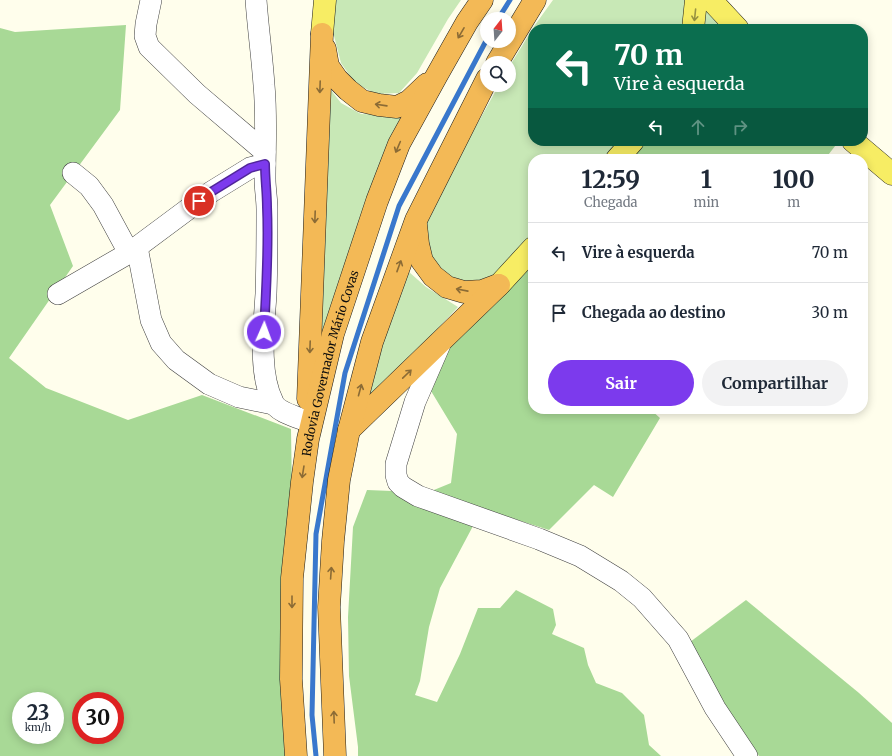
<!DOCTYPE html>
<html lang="pt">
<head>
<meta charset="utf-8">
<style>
  :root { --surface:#fff; --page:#f2f2f3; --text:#1f2937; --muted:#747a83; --line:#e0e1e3; --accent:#7c3aed }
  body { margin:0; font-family:Merriweather,serif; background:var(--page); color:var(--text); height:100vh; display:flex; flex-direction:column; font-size:15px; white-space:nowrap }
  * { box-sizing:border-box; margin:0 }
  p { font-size:13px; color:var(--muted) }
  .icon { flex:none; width:22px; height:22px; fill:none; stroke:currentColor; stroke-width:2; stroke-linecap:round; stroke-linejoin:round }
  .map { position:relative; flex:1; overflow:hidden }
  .sheet { position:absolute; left:528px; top:154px; width:340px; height:260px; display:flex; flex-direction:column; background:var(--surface); border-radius:16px; box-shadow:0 2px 10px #0003 }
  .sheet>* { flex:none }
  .hud { position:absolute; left:528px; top:24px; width:340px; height:122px; border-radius:16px; box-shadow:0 2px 10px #0003; background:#0b6e4f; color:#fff; overflow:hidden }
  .needle { width:26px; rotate:17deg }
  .controls { position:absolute; left:480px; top:12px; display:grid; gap:8px }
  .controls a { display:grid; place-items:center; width:36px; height:36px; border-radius:50%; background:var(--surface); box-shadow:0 2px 10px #0003; font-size:20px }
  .speed { position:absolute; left:12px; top:692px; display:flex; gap:8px; font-size:20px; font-weight:700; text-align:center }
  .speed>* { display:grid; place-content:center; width:52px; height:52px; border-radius:50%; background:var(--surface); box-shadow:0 2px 10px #0003; line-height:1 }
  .speed small { font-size:10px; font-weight:400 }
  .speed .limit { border:6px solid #d22; background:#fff; color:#111 }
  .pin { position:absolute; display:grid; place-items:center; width:34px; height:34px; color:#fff; margin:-17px; border:2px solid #fff; border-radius:50%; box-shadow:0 1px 4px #0007 }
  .me { position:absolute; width:44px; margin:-22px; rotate:2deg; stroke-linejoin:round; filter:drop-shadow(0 0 3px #0008) }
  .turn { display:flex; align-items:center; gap:14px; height:84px; padding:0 20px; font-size:18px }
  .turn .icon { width:52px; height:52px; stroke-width:2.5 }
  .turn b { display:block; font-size:28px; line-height:34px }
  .lanes { display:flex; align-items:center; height:38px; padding:0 20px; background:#0003; justify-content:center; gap:20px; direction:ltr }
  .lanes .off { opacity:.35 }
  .eta { display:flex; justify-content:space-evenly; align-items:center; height:68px; text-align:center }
  .eta b { font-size:24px; font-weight:700; line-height:28px }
  .cta { display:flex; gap:8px; margin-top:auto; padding:8px 20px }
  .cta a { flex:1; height:46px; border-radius:24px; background:var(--accent); color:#fff; font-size:16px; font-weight:700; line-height:46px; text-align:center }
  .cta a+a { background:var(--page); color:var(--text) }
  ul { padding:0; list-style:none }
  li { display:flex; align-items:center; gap:12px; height:60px; padding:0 20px; border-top:1px solid var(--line) }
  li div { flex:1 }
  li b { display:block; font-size:15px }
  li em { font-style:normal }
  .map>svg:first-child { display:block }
  .green { fill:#c8e8b6 }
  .forest { fill:#a8d996; fill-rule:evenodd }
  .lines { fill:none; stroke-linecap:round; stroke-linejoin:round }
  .stream { stroke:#3978cc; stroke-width:5 }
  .minor-casing { stroke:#3f3f3f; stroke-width:22 }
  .major-casing { stroke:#1d1d1d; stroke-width:23 }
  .highway-casing { stroke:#1d1d1d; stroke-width:23 }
  .minor { stroke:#fff; stroke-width:21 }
  .major { stroke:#f7ed64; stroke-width:22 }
  .highway { stroke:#f3b956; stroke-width:22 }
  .oneway { stroke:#999341 }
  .oneway2 { stroke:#8b6b35 }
  .route-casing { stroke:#51269a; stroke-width:10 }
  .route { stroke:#7c3aed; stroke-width:7 }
  .labels { text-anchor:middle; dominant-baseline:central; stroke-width:4; stroke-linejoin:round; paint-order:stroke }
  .street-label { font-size:12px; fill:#0c0c0c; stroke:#fff }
</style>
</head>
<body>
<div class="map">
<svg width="892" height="756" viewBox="0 0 892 756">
  <rect width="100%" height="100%" fill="#fffeec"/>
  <g class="green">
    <path d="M334,0H461L448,19L417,73L399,93L376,94L355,83L341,63L332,28Z"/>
    <path d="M553,0H689L686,29H533V141H624L607,159H533V238L495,279L468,283L441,273L428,255L423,221L499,85H509V67L535,25Z"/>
    <path d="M699,0L735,29H694Z"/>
    <path d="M327,85L341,103L361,114L386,115L404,112L315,378Z"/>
    <path d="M409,272L426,287L458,307L363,408L383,342Z"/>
  </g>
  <g class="forest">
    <path d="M126,25L120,110L50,205L73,266L9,358L46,388L128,420L202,395L291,429L296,756H0V28L15,32ZM21,701H55V735H21ZM81,701H115V735H81Z"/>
    <path d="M645,141H839L825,159H628Z"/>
    <path d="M533,258V409H650L660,418L613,497L594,485L549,530L429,492L451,483L457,434L431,391L446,347Z"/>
    <path d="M367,490L392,491L418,507L473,526L440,588L429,627L420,681L415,695L437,702L460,654L478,608H500L516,590L553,609L556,625L552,634L584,648L588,665L596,683L622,693L644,715L649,745L661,756H358V747L349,676L348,617L353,527Z"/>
    <path d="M746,600L859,693L892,723V756H759L711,685L690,642Z"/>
  </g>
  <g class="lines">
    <g class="stream">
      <path d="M498,19L510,0"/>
      <path d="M316,756L312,715L316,534L345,373L399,206L487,39"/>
    </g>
    <g class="minor-casing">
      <g id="minor">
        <path d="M151,0L146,24L145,36L149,47L197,94L265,152"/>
        <path d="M256,0C258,28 262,56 264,85C267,116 265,147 265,179C265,189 267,199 267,209C267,237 267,266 266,294C264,327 258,372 273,402C277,412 297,417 307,421"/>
        <path d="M73,173L89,186L103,205L129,253"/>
        <path d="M137,247L151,320L161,343L176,360L209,384L239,397L273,404"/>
        <path d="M58,294L129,253L211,192L250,168L265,164"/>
        <path d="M441,342L415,402L396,464V475L398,482L403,487L418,496L539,539L580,556L621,581L642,598L678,639L715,708L747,756"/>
      </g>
    </g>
    <g class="major-casing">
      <g id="major">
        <path d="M711,0L738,29"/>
        <path d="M693,29L696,0"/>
        <path d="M322,34L325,0"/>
        <path d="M853,141L892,174"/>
        <path d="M617,159L633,141"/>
        <path d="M499,285L533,248"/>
      </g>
    </g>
    <g class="highway-casing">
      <g id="highway">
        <path d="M325,49L328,66L337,79L348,90L362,101L379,105L397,107L409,101L427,84"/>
        <path d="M497,63L535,0"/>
        <path d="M416,225L418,244L422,261L433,276L447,287L464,292L482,291L498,285"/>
        <path d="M308,399L322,34"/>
        <path d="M349,430L499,285"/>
        <path id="s1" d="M296,756L291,679L292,578L302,482L308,439L333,334L377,201L399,144L437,75L467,22L482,0"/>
        <path d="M335,756L329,607L333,541L339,480L349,430L372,342L416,220L487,79"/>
      </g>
    </g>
    <use href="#minor" class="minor"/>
    <use href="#major" class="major"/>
    <use href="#highway" class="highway"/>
  </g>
  <defs><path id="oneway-shaft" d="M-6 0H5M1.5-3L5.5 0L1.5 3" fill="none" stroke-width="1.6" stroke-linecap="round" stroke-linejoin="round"/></defs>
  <use class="oneway" href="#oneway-shaft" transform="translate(695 15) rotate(96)"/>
  <g class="oneway2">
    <use href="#oneway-shaft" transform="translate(461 33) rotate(120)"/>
    <use href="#oneway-shaft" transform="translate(320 87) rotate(92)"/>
    <use href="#oneway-shaft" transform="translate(381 105) rotate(-172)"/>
    <use href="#oneway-shaft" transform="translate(398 147) rotate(113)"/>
    <use href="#oneway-shaft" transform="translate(315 217) rotate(92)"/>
    <use href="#oneway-shaft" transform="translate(399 266) rotate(-70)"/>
    <use href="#oneway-shaft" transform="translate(462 290) rotate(-169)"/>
    <use href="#oneway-shaft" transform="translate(310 347) rotate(92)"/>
    <use href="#oneway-shaft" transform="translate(407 374) rotate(-44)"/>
    <use href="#oneway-shaft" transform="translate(360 390) rotate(-75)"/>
    <use href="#oneway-shaft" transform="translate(303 472) rotate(99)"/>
    <use href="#oneway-shaft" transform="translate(331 573) rotate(-86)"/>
    <use href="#oneway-shaft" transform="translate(292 602) rotate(90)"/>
    <use href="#oneway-shaft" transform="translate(334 717) rotate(-92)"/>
  </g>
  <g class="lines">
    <g class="route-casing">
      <path id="route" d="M199,201L211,192L250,168L265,164C265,179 267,193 267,207C269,249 266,291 264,332"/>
    </g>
    <use href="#route" class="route"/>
  </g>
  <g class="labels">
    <g class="street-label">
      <text stroke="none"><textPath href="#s1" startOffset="397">Rodovia Governador Mário Covas</textPath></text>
    </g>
  </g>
</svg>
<div class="controls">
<a><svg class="needle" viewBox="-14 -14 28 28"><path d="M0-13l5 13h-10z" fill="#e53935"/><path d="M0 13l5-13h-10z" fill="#747a83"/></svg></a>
<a><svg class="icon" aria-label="search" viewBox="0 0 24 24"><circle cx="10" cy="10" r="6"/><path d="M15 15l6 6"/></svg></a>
</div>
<div class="speed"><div>23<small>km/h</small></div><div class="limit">30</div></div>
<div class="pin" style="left:199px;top:201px;background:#d93025"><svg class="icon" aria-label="arrive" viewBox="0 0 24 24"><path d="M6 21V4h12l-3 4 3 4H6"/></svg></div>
<svg class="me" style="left:264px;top:332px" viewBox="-20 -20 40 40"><circle r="17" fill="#7c3aed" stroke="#fff" stroke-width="3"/><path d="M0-11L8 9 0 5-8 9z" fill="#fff"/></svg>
<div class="hud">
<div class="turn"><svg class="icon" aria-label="left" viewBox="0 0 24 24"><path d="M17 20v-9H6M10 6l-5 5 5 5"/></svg><div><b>70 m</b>Vire à esquerda</div></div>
<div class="lanes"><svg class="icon" aria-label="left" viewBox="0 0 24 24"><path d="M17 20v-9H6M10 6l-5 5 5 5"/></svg><svg class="icon off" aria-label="ahead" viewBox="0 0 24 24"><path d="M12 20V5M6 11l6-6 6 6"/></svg><svg class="icon off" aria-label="right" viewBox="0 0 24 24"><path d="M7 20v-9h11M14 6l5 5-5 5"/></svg></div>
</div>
<section class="sheet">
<div class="eta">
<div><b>12:59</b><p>Chegada</p></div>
<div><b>1</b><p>min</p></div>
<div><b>100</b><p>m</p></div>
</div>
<ul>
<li><svg class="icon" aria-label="left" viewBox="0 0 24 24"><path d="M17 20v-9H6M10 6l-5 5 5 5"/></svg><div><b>Vire à esquerda</b></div><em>70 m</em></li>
<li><svg class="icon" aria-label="arrive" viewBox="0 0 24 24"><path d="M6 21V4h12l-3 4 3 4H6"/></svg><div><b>Chegada ao destino</b></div><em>30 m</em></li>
</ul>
<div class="cta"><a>Sair</a><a>Compartilhar</a></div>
</section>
</div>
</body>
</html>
